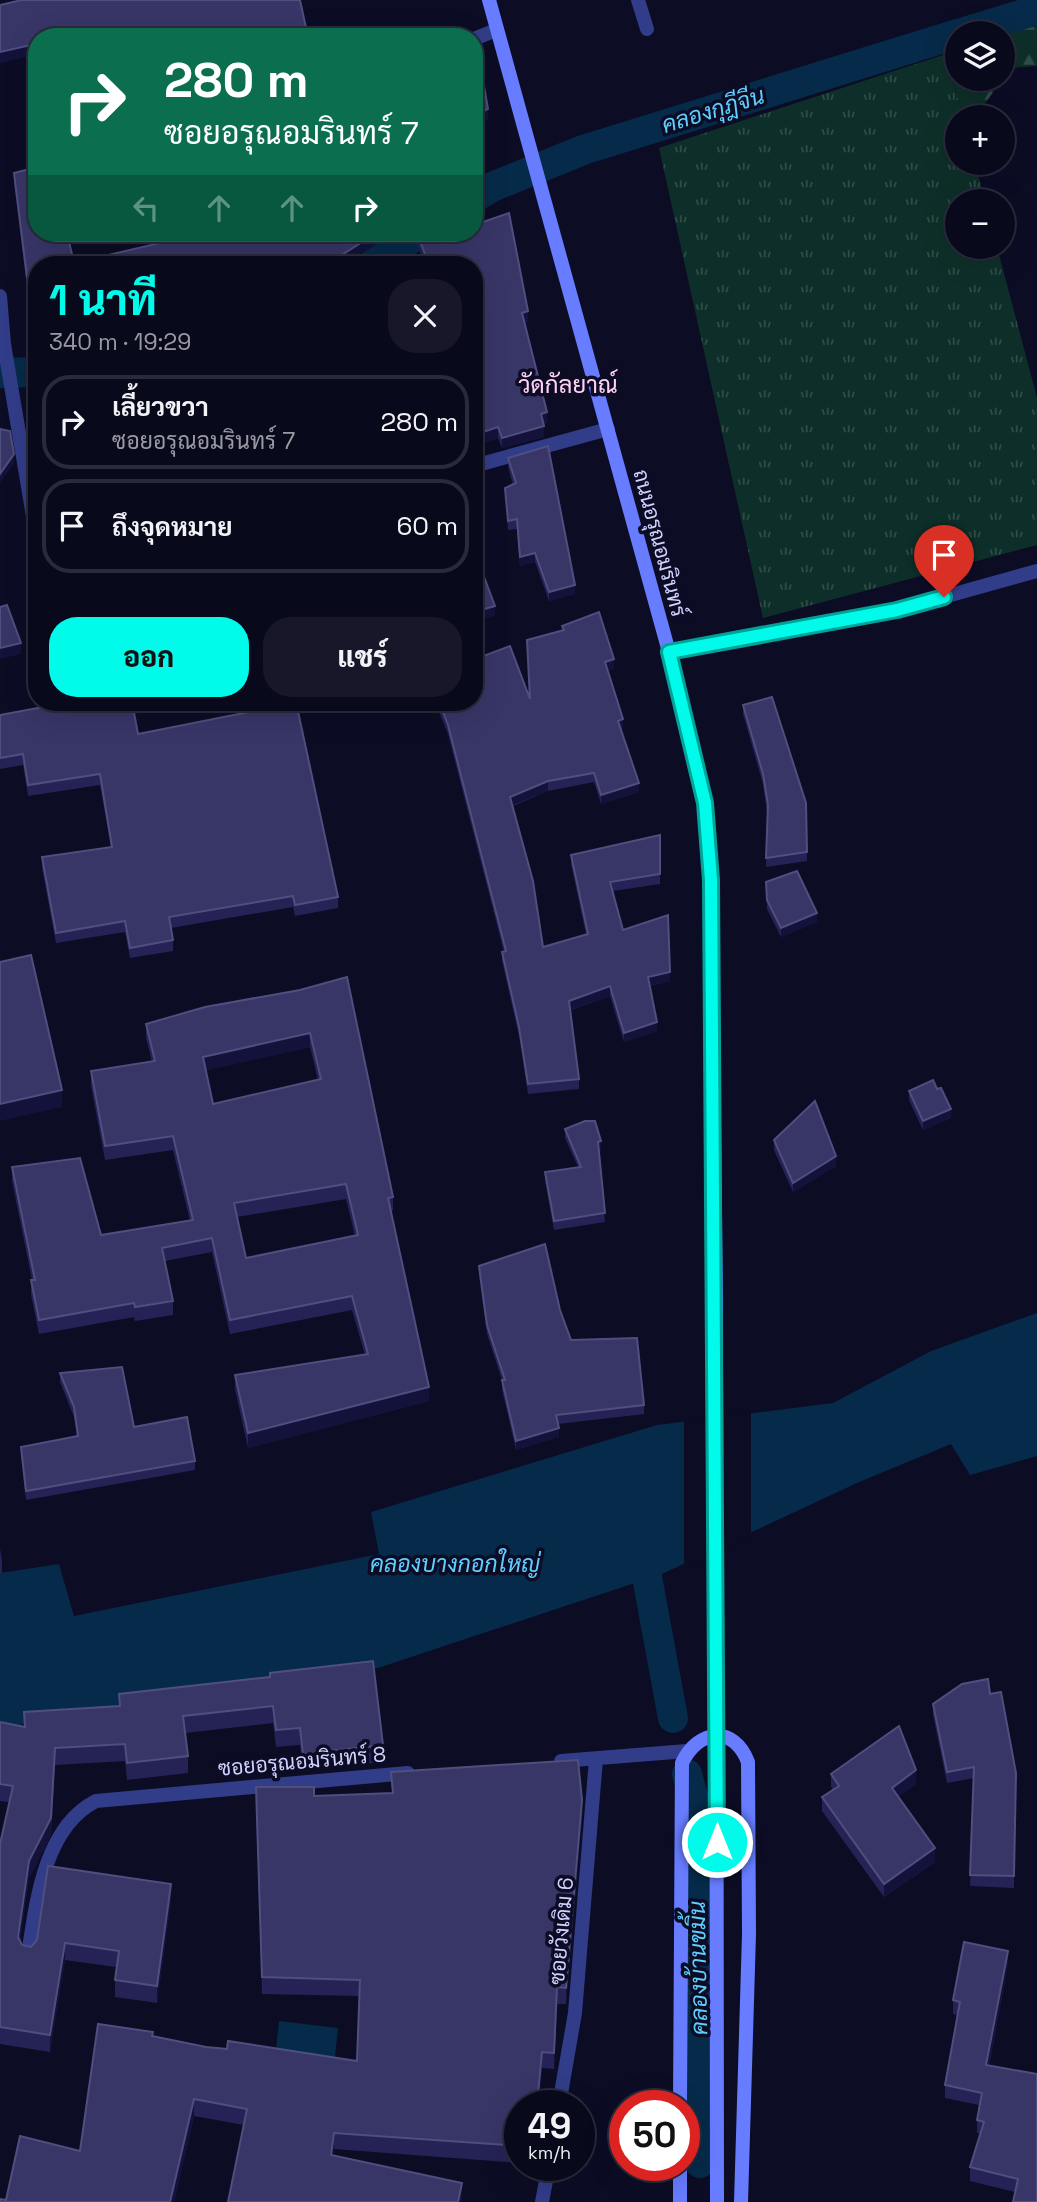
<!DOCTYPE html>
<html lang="th">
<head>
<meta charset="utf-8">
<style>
  :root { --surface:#09091c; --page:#171729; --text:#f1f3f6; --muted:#999aa3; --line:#292a3b; --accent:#00fbea }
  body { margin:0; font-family:"Space Grotesk",Sarabun,sans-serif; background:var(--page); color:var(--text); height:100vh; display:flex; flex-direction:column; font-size:26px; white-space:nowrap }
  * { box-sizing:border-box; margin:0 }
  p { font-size:23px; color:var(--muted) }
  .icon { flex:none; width:38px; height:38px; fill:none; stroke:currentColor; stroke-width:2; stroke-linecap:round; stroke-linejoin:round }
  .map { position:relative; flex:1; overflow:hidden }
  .sheet { position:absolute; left:28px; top:256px; width:455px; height:455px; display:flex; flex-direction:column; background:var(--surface); border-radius:28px; box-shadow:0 7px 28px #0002,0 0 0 2px var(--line) }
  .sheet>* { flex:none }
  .hud { position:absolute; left:28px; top:28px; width:455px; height:214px; border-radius:28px; box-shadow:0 7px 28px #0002,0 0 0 2px var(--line); background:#0b6e4f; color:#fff; overflow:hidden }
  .controls { position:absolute; left:945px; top:21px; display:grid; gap:14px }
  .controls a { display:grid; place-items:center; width:70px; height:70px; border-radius:50%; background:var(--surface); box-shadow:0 7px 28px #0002,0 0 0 2px var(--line); font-size:35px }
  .speed { position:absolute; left:504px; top:2090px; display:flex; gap:14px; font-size:35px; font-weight:700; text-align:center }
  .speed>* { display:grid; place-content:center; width:91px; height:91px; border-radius:50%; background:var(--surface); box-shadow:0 7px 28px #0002,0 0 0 2px var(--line); line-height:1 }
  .speed small { font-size:18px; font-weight:400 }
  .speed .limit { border:10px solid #d22; background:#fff; color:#111 }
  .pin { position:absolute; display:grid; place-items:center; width:60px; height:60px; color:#fff; margin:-72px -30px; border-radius:50% 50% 50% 0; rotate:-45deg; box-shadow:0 0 7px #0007 }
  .pin .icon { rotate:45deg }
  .me { position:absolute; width:77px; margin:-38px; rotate:0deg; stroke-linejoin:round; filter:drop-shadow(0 0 5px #0008) }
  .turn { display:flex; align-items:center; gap:24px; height:147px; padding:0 21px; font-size:32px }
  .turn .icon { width:91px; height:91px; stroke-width:2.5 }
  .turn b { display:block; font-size:49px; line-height:60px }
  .lanes { display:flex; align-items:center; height:66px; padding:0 21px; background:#0003; justify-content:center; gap:35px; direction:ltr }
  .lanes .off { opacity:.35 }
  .round { display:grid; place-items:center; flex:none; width:74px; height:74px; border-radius:28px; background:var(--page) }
  .head { display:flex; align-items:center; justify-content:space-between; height:119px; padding:0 21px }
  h1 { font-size:42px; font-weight:800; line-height:52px; color:var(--accent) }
  .cta { display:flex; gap:14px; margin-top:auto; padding:14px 21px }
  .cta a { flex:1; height:80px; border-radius:28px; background:var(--accent); color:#111; font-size:28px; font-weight:800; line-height:80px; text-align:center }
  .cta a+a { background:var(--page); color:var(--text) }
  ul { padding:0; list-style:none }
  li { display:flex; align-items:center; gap:21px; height:94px; margin:0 14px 10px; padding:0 7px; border:4px solid var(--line); border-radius:28px }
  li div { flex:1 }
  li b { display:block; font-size:26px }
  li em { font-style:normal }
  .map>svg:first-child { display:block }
  .grass { fill:url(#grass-tufts) }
  .forest { fill:url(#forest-firs) }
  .water { fill:#062a49 }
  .pier { fill:#0c0c25 }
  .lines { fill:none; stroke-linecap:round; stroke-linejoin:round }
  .canal { stroke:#062a49; stroke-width:30 }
  .minor { stroke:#323d89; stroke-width:14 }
  .secondary { stroke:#677cff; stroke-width:14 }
  .secondary-bridge { stroke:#677cff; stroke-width:14 }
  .wall { fill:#252355; fill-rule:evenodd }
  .shaded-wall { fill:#13123a }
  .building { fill:#373667; stroke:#4f4e7f; stroke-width:2; fill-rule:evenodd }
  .route-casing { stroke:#00a398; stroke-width:18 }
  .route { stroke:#00fbea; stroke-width:12 }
  .labels { text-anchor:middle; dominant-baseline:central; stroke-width:7; stroke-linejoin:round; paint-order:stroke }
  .street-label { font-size:21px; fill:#d0d2ff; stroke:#0c0c25 }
  .water-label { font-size:23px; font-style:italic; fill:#5ecfff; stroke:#0c0c25 }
  .quarter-label { font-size:24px; fill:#ffd2f6; stroke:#0c0c25 }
</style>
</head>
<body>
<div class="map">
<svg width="1037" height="2202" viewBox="0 0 1037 2202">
  <defs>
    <pattern id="grass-tufts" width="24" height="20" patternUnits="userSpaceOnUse" patternTransform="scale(1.75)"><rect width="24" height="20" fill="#0e2f29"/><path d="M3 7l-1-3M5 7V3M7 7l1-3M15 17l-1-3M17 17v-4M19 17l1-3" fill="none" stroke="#304c49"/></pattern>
    <pattern id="forest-firs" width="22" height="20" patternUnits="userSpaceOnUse" patternTransform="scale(1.75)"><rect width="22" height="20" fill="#0e2f29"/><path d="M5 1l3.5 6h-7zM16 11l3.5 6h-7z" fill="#304c49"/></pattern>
  </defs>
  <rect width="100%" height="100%" fill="#0c0c25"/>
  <path class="grass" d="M946,54L963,117H957V163H975L985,201H957V247H997L1037,398V545L763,618L659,148Z"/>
  <path class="forest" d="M1037,22V66L1011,68L975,117H963L946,54L957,50V79H1003V34Z"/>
  <g class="water">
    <path d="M1037,1313V1456L970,1475L951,1444L857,1483L662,1574L378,1668L0,1728V1573L59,1564L74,1616L379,1554L371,1512L657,1425L833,1403L931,1351Z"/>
    <path d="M279,2021L338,2028L334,2067L275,2060Z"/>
  </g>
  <path class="pier" d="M751,1410V1536L684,1568V1418Z"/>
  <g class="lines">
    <g class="canal">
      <path d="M961,33L1037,10"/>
      <path d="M474,198L492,187L583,150L957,34"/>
      <path d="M373,264L420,233"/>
      <path d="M0,373L37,372"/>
      <path d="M640,1539L673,1718"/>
      <path d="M687,1774L696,1807L700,2163"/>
    </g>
    <g class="minor">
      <path d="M638,0L647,29"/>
      <path d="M474,39L496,30"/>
      <path d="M0,296L4,344L37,540"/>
      <path d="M474,466L608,429"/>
      <path d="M669,652L897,610L1037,571"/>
      <path d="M561,1761L687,1751"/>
      <path d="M28,1955C36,1903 44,1827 96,1801L408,1773"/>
      <path d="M559,2105L575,2013L596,1759"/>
      <path d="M542,2202L549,2165"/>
    </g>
    <g class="secondary">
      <path d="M489,0L669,652L705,803L711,880"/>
      <path d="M680,2105L682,1763C698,1729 734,1725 748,1762L749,1934L741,2202"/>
      <path d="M680,2202V2165"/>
    </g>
    <path class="secondary-bridge" d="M711,880L716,1297L717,2202"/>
  </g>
  <g class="wall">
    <path d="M0,5L37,37V84L31,55L0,63Z"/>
    <path d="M14,173L74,263L213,241L255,233H392L344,264H37V368L14,183Z"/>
    <path d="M413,233H474L528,322L525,323L547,423L543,424L544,437L502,448L498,438L474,446V264L424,263Z"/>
    <path d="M31,413L37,417V454L31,423Z"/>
    <path d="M508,458L575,594L549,601L535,562L520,566L517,529L508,530L505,488L513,485L508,467Z"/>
    <path d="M562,626L614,668L608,670L623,729H621L639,792L601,804L594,782L548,791L513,806L543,947L586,934L571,864V855L660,835V884L613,891L623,930L670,981L650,986L657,1031L624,1042L610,996L571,1010L579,1079V1089L528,1094L519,1036L502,961V952H504L448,734L435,702H474L481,657L529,698L562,631Z"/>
    <path d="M244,702H296L338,897V908L295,916L293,907L171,928L173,940V951L130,958L125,932L56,943L42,868V857L111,847L100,785L28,796L23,765L0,769V715L138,734L247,712Z"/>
    <path d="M743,705L806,803L807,861L766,867L767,813L763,784L743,714Z"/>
    <path d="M766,882L817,922L781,937L767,909Z"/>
    <path d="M300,990L393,1197V1211H391L429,1401L248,1448L235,1389V1375L365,1355L352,1310L230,1334L212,1252L165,1261L173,1301V1315L135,1321L134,1317L39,1334L31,1295V1280H32L12,1181V1167L101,1235L190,1221L173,1150L105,1160L91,1086V1071L152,1062L146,1038V1024ZM310,1047L318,1080L213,1104L206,1070ZM346,1199L355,1236L246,1258L237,1217Z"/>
    <path d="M909,1091L951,1118L923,1130L909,1100Z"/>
    <path d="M565,1129L601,1150L599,1151L605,1222L554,1230L545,1181V1172L578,1167L565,1138Z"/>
    <path d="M774,1140L836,1166L793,1192L774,1150Z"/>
    <path d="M479,1266L560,1310L571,1340L644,1405V1414L558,1424L559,1437L516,1450L502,1390V1380L487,1334L479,1275Z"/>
    <path d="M60,1373L134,1427L195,1461V1470L26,1500L21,1456V1447L77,1436L74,1417L60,1382Z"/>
    <path d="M0,1549L2,1560V1573H0Z"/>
    <path d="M270,1677L383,1745V1762L303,1771L300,1745L276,1747L273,1723L185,1733L188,1756V1773L127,1780L125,1761L55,1765L51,1835L29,1878L20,1941L22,1945L31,1947L171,1901L157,2003L115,1997V1980L116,1967L65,1960L50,2052L0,2044V1844L9,1802L0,1801V1722L24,1727V1712L119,1706V1694Z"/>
    <path d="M990,1694L1016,1773L1014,1888L970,1886L974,1778L947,1783L933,1715V1704Z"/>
    <path d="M391,1772L582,1816L566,2004H557L554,2069L542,2068L520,2105V2163L334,2149L333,2155L462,2199L244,2125L194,2116L174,2202H0L6,2200L80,2151L153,2036L206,2047L357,2061L360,1996L262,1994L256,1804L314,1796L392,1793Z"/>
    <path d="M831,1774L916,1784L898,1797L935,1862L884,1897L822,1811V1797L833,1790L831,1787Z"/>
    <path d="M1008,1964L989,2066L1037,2074L1015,2192L970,2181V2167L981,2134L977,2133V2120L979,2105L945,2098V2085L957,2015L953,2014V2000Z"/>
  </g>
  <g class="shaded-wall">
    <path d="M31,45V55L0,63V52Z"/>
    <path d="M488,109V120L474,126V115Z"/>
    <path d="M376,233H392L344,264H328Z"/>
    <path d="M528,311V322L522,324V313Z"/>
    <path d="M547,412V423L541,425V414Z"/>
    <path d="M544,426V437L502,448V438Z"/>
    <path d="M498,427V438L474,446V435Z"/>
    <path d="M14,454V464L0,483V474Z"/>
    <path d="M535,553V562L520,566V557Z"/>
    <path d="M575,585V594L549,601V592Z"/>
    <path d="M495,606V616L474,621V612Z"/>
    <path d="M21,643V654L0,659V648Z"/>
    <path d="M614,659V668L605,671V662Z"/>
    <path d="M623,719V729L618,730V721Z"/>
    <path d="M548,781V791L510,806V797Z"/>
    <path d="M639,783V792L601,804V795Z"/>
    <path d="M817,913V922L781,937V928Z"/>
    <path d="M670,972V981L648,986V977Z"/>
    <path d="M610,986V996L569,1010V1001Z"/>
    <path d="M657,1022V1031L624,1042V1033Z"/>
    <path d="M310,1033V1047L203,1071V1057Z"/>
    <path d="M62,1090V1107L0,1121V1104Z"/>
    <path d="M951,1109V1118L923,1130V1121Z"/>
    <path d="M601,1141V1150L598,1151V1142Z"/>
    <path d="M836,1156V1166L793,1192V1183Z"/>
    <path d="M429,1387V1401L248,1448V1433Z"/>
    <path d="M559,1428V1437L516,1450V1441Z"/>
    <path d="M55,1748L51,1835L29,1878L18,1954V1937L29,1861Z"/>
    <path d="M916,1770V1784L892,1801V1788Z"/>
    <path d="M582,1800V1816L566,2004V1988Z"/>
    <path d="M935,1848V1862L884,1897V1884Z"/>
    <path d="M171,1884V1901L157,2003V1986Z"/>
    <path d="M65,1943V1960L50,2052V2035Z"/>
    <path d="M1008,1951V1964L986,2079V2065Z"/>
    <path d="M557,1987V2004L554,2069V2053Z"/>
    <path d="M542,2052V2068L539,2105H537Z"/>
    <path d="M194,2099V2116L174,2202H170Z"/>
    <path d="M334,2133V2149L331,2171V2155Z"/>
    <path d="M462,2183V2202H458Z"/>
  </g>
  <g class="building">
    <path d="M22,0H300L308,37H37V73L31,45L0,52V5Z"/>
    <path d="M474,44L479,57L488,109L474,115Z"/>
    <path d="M37,167V233H67L74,263L160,243L161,233H211L213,241L255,233H376L328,264H37V357L14,173Z"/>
    <path d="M509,213L528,311L522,313L547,412L541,414L544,426L502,438L498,427L474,435V264H417L428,262L417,233H474V225Z"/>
    <path d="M31,413L37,417V443Z"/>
    <path d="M0,429L10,431L14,454L0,474Z"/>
    <path d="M548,446L575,585L549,592L535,553L520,557L517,519L508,521L505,488L516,483L508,458Z"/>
    <path d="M474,550L495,606L474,612Z"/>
    <path d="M7,605L21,643L0,648V607Z"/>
    <path d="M599,612L614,659L605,662L623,719L618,721L639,783L601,795L594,773L548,781L510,797L533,881L543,947L588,934L571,855L660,835V874L610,882L623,930L668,915L670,972L648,977L657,1022L624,1033L610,986L569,1001L579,1079L528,1084L519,1027L502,952L506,951L448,725L439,702H474V637L481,657L510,646L530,699L527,640L564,630L562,626Z"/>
    <path d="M772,697L806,803L807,852L766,858L768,805L763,774L743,705Z"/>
    <path d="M70,702H132L138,734L249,712L247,702H296L338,897L295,905L293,896L169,917L173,940L130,948L125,921L56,933L42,857L112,847L100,774L28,785L23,754L0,758V715Z"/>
    <path d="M797,871L817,913L781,928L767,900L766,882Z"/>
    <path d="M31,955L62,1090L0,1104V962Z"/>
    <path d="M347,977L393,1197L388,1198L429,1387L248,1433L235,1375L368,1354L352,1296L230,1320L212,1238L162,1248L173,1301L135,1307L134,1303L39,1320L31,1280H35L12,1167L80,1158L101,1235L193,1220L173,1136L105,1146L91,1071L155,1061L146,1024L205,1007L300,990ZM310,1033L321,1079L213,1104L203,1057ZM346,1184L358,1235L246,1258L234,1203Z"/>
    <path d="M933,1080L937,1089L941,1088L951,1109L923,1121L909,1091Z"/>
    <path d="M815,1101L836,1156L793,1183L774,1140Z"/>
    <path d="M585,1121H595L601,1141L598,1142L605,1213L554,1221L545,1172L581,1167L565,1129Z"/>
    <path d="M545,1244L560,1310L571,1340L637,1338L644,1405L556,1415L559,1428L516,1441L502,1380H505L487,1325L479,1266Z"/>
    <path d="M122,1367L134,1427L187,1417L195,1461L26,1491L21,1447L78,1436L74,1407L60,1373Z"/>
    <path d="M373,1661L383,1745L303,1754L300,1728L276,1730L273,1706L183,1716L188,1756L127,1763L125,1744L55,1748L51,1818L29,1861L18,1937L22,1945L31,1947L37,1940L48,1866L171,1884L157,1986L115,1980L119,1951L65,1943L50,2035L0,2027V1844L13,1786L0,1784V1722L25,1727L24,1712L120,1706L119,1694L270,1677V1673Z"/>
    <path d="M988,1679L990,1694L1001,1692L1016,1773L1014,1876L970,1875L974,1767L947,1772L933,1704L962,1684Z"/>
    <path d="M899,1726L916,1770L892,1788L935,1848L884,1884L822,1797L839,1786L831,1774Z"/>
    <path d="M578,1760L582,1800L566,1988L557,1987L554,2053L542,2052L537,2105H520V2146L334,2133L331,2155L462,2183L458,2202H228L247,2109L194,2099L170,2202H0V2199L6,2200L20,2136L80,2151L98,2024L153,2032L152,2036L206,2047L227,2049L228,2041L357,2061L360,1980L262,1977L256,1787H314V1796L393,1793L391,1772Z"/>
    <path d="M964,1942L1008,1951L986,2065L1037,2074V2202H1013L1018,2179L970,2167L984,2122L977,2120L982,2093L945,2085L960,2002L953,2000Z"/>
  </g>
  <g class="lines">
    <g class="route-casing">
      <path id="route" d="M717,1842L711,880L705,803L669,652L897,610L944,597"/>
    </g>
    <use href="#route" class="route"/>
  </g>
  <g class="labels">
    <g class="street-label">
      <text transform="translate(660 543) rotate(75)">ถนนอรุณอมรินทร์</text>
      <text transform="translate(302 1761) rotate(-5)">ซอยอรุณอมรินทร์ 8</text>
      <text transform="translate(561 1931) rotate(-85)">ซอยวังเดิม 6</text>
    </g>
    <g class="water-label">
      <text transform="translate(713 110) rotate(-17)">คลองกุฎีจีน</text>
      <text x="455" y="1564">คลองบางกอกใหญ่</text>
      <text transform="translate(698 1968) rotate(-91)">คลองบ้านขมิ้น</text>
    </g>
    <g class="quarter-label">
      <text x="568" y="384">วัดกัลยาณ์</text>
    </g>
  </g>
</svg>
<div class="controls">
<a><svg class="icon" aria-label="layers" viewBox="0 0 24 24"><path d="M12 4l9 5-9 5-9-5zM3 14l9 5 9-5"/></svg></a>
<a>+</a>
<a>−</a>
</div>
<div class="speed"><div>49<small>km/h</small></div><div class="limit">50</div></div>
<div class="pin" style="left:944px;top:597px;background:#d93025"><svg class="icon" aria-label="arrive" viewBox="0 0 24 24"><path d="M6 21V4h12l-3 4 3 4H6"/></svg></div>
<svg class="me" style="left:717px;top:1842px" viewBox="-20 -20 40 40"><circle r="17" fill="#00fbea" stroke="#fff" stroke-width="3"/><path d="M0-11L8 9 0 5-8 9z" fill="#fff"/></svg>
<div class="hud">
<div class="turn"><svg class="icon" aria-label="right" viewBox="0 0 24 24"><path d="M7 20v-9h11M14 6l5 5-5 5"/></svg><div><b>280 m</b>ซอยอรุณอมรินทร์ 7</div></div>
<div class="lanes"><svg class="icon off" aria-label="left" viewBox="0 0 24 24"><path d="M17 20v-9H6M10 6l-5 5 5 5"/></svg><svg class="icon off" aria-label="ahead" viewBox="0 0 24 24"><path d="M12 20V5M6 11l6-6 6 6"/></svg><svg class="icon off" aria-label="ahead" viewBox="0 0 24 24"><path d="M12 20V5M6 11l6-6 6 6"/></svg><svg class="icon" aria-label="right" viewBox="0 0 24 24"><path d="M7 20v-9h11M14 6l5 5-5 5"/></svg></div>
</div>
<section class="sheet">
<div class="head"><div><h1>1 นาที</h1><p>340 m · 19:29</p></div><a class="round"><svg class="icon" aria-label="close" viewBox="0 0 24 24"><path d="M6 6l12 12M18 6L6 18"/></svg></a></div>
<ul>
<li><svg class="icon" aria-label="right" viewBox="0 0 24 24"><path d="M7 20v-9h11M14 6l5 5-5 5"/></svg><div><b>เลี้ยวขวา</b><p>ซอยอรุณอมรินทร์ 7</p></div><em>280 m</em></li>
<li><svg class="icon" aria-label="arrive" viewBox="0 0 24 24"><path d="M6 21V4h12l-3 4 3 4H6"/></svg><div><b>ถึงจุดหมาย</b></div><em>60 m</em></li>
</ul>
<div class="cta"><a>ออก</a><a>แชร์</a></div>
</section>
</div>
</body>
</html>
